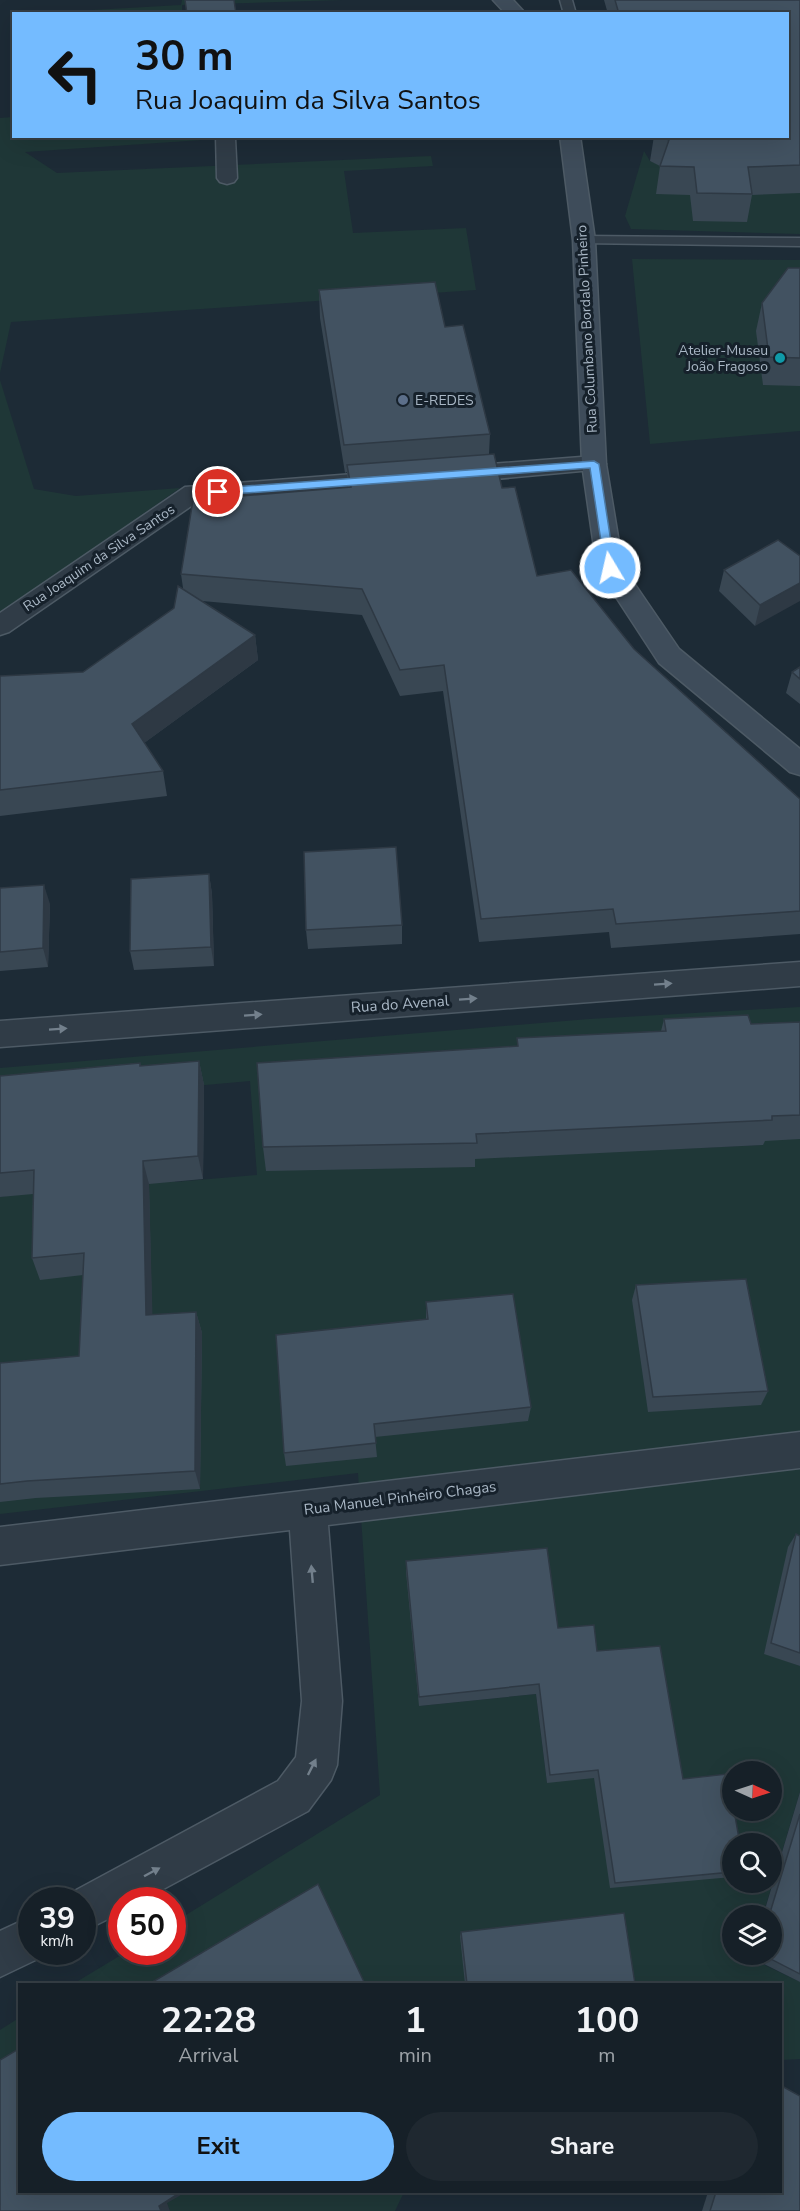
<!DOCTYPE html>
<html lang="en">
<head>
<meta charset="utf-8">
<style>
  :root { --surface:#162028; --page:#1f2830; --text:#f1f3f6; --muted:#9ea3a8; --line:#353e45; --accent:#74bbff }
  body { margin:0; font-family:"Nunito Sans",sans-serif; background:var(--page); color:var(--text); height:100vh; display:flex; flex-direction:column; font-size:22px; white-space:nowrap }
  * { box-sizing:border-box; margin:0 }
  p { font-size:20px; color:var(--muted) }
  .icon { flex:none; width:33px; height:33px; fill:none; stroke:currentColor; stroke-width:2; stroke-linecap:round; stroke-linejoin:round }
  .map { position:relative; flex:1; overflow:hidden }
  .drawer { position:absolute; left:18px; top:1983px; width:764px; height:210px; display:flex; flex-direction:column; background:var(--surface); border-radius:0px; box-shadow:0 6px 24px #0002,0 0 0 2px var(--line) }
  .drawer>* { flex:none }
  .guide { position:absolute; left:12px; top:12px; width:777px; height:126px; border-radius:0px; box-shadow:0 6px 24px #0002,0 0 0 2px var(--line); background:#74bbff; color:#111; overflow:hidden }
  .needle { width:39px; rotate:93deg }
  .tools { position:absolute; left:722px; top:1761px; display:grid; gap:12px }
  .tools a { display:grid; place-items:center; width:60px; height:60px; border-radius:50%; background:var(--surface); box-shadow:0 6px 24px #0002,0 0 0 2px var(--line); font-size:30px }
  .speed { position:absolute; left:18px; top:1887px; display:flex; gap:12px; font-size:30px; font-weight:700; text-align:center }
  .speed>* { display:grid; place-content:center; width:78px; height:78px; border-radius:50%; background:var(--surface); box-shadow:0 6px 24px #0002,0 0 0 2px var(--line); line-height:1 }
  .speed small { font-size:15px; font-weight:400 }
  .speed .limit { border:9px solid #d22; background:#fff; color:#111 }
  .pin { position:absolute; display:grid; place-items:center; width:51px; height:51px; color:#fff; margin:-26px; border:3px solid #fff; border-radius:50%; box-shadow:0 2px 6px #0007 }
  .me { position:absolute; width:66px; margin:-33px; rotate:351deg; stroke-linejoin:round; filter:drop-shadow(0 0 4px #0008) }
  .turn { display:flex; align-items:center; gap:21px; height:126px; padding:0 24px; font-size:27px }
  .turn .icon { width:78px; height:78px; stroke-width:2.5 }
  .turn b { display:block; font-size:42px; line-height:51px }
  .eta { display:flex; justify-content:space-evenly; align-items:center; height:102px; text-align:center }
  .eta b { font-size:36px; font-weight:700; line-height:42px }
  .action { display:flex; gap:12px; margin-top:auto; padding:12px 24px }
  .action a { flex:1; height:69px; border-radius:36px; background:var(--accent); color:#111; font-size:24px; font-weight:700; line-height:69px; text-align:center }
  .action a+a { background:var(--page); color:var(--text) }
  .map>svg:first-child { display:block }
  .green { fill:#1f3737; fill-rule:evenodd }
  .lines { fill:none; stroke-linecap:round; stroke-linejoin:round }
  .lane-casing { stroke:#4d5a65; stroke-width:3 }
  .street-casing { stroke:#4d5a65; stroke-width:3 }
  .secondary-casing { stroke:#4d5a65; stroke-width:3 }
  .lane { fill:#303c47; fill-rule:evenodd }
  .street { fill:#303c47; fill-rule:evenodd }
  .secondary { fill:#3e4c5a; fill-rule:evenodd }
  .wall { fill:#394753 }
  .shaded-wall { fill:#2e3944 }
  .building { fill:#425261; stroke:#2e3944; stroke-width:1.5 }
  .oneway { fill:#73808c }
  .route { fill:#74bbff; stroke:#4b7aa6; stroke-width:1.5 }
  .culture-dot { fill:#0f9aa8; stroke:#16212b; stroke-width:2 }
  .service-dot { fill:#5c6f8a; stroke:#16212b; stroke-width:2 }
  .labels { text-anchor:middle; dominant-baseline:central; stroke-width:6; stroke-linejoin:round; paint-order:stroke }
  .far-street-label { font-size:14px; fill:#a9b7c5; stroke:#16212b }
  .far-poi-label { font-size:14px; fill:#a9b7c5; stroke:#16212b; text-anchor:end }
  .street-label { font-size:15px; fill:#a9b7c5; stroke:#16212b }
</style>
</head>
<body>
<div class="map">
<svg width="800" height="2211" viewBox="0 0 800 2211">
  <rect width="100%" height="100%" fill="#1d2b36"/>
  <g class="green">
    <path d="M182,0H343L182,5V14H74V11L181,5Z"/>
    <path d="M13,117L14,136L246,137L25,152L57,173L431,156L433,166L344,171L353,233L466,228L476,290L11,322L0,373V118Z"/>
    <path d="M644,151L650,161L743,195L800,192V234L631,229L625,216Z"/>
    <path d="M632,259L800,260V431L650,444Z"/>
    <path d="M0,380L34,489L76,496L180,488L0,614Z"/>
    <path d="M800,1007V1551L764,1653L800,1666V1792L763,1915L732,1916V1954L751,1955L750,1958L800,1982V2059L780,2060V1984H73L126,1952H172L173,1923L380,1795L358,1473L0,1514V1197L12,1195L0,1101V1068L589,1019ZM658,1046L763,1145L677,1149ZM250,1081L257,1175L175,1182L172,1088ZM655,1656L547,1783L536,1694L419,1706ZM732,1772H771V1810H732ZM732,1844H771V1882H732Z"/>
    <path d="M19,2018V2058L0,2071V2030Z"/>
    <path d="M162,2192H404L395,2211H170Z"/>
  </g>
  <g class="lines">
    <g class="lane-casing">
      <g id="lane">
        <path d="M560,0H572L576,14H564Z"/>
        <path d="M584,236L800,238V246L579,243L577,240L579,237Z"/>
      </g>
    </g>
    <g class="street-casing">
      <g id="street">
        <path d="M216,136L235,138L237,178L234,182L227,184L220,182L217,178Z"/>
        <path d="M594,456L603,459L606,464L603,469L452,483L443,480L440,475L443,470L452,467Z"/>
        <path d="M392,471L401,474L404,479L401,484L200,500L9,632L0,635V613L185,487Z"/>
        <path d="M800,962V986L0,1047V1021Z"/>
        <path d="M800,1432V1468L328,1525L342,1701L337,1765L331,1780L308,1811L143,1900H122V1912L82,1932V1900H64L67,1895L278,1781L296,1757L302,1701L290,1530L0,1565V1527Z"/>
        <path d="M32,1916V1952H48V1954L0,1977V1931Z"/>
      </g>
    </g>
    <g class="secondary-casing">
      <g id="secondary">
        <path d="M493,0H513L526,14H506Z"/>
        <path d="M560,136H580L595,240L606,464L623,567L679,649L800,749V775L790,772L659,663L597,568L582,464L573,240Z"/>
      </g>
    </g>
    <use href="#lane" class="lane"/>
    <use href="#street" class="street"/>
    <use href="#secondary" class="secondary"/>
  </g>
  <g class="wall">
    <path d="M604,0H800V193L752,195L747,222L693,221L690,195L656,194L660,166L650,161L654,136H788V14H608Z"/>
    <path d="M800,268V386L763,385L756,331L762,303Z"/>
    <path d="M319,290L445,327L490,434L489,454L537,576L634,649L800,799V934L611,948L609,932L479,942L443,691L400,696L362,615L202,601L255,635L258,660L144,743L163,771L167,796L0,816V676L83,672L174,608L183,588L181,574L348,487L347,472L345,473L320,318Z"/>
    <path d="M800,556L755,626L719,591L724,570Z"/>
    <path d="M800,667V704L786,693L792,672Z"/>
    <path d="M209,874L212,894L214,966L134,970L130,951Z"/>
    <path d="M0,888L50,904L48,967L0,971Z"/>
    <path d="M402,925V944L308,949L306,930Z"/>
    <path d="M664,1019L751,1024L800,1022V1139L765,1141L763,1145L475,1159V1167L266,1171L263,1147L517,1046V1038L661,1031Z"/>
    <path d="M199,1061L204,1085L203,1179L149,1184L152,1315L196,1312L202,1333L200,1489L36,1498L0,1502V1363L79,1356L83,1275L40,1280L32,1258L33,1194L0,1197V1076L140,1063L141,1066Z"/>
    <path d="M636,1285L768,1391L761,1405L648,1412L632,1300Z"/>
    <path d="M426,1302L531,1407L528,1421L375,1437L377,1457L286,1466L284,1453L426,1320Z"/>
    <path d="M796,1534L800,1536V1666L764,1654L788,1547Z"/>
    <path d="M406,1561L558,1628L597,1651L683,1779L732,1844V1877L610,1888L594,1778L547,1783L536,1694L419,1706L406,1572Z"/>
    <path d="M800,1792V1982L750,1957L751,1954H771V1916H763Z"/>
    <path d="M461,1932L635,1984H465L460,1936Z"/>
    <path d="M708,2192H780L800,2211H702Z"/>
  </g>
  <g class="shaded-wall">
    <path d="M800,583V601L755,626L760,605Z"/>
    <path d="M255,635L258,660L136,749L132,724Z"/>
    <path d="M209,874L212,894L214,966L211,947Z"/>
    <path d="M44,885L50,904L48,967L43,948Z"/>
    <path d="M199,1061L204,1085L203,1179L198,1156Z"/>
    <path d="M143,1161L149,1184L153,1336L146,1315Z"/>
    <path d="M196,1312L202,1333L200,1489L195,1471Z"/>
    <path d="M181,2192H186L167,2203L170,2211H161L159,2206Z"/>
  </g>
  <g class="building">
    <path d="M185,0H234L236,14H187Z"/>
    <path d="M615,0H800V165L748,167L752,194L697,193L694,167L660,166L669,140L660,136H788V14H619Z"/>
    <path d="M340,11V14H279Z"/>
    <path d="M788,268H800V358L769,357L762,303Z"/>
    <path d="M435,282L445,327L463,325L490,434L344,445L319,290Z"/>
    <path d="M494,454L502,488L515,487L537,576L571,570L634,649L800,799V911L616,924L613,909L481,919L444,665L400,670L362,589L181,574L193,500L351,487L347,465Z"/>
    <path d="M778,540L800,556V583L760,605L724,570Z"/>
    <path d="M178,586L255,635L132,724L163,771L0,790V676L83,672L174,608Z"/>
    <path d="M800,667V679L792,672Z"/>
    <path d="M396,847L402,925L306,930L304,852Z"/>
    <path d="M209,874L211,947L130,951L131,879Z"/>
    <path d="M44,885L43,948L0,952V888Z"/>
    <path d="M748,1015L751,1024L800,1022V1115L772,1116V1120L476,1134L477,1143L263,1147L257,1063L518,1046L517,1038L666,1031L664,1019Z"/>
    <path d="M199,1061L198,1156L143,1161L146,1315L196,1312L195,1471L27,1481L0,1484V1363L79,1356L84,1253L32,1258L34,1170L0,1173V1076L140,1063V1066Z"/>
    <path d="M746,1279L768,1391L653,1397L636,1285Z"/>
    <path d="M513,1294L531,1407L374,1424L376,1443L284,1453L276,1335L428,1319L426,1302Z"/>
    <path d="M796,1534L800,1536V1653L771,1643Z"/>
    <path d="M547,1548L558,1628L594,1625L597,1651L660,1646L683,1779L727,1774L732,1802V1810H734L740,1844H732V1872L615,1883L598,1770L550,1775L539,1684L419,1697L406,1561Z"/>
    <path d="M800,1814V1974L761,1954H771V1916H769Z"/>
    <path d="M318,1884L365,1984H149Z"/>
    <path d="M624,1913L635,1984H467L461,1932Z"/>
    <path d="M20,2048V2192H181L159,2206L161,2211H0V2060Z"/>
    <path d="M780,2085L800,2096V2211H710L716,2192H780Z"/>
  </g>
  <defs><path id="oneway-solid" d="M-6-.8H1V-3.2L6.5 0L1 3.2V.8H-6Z" transform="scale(1.5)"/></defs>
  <g class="oneway">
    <use href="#oneway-solid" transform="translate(663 984) rotate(-4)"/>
    <use href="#oneway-solid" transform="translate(468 999) rotate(-4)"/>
    <use href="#oneway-solid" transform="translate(253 1015) rotate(-4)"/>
    <use href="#oneway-solid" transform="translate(58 1029) rotate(-4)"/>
    <use href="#oneway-solid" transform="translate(312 1574) rotate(-95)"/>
    <use href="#oneway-solid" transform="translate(312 1767) rotate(-63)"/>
    <use href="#oneway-solid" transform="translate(152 1872) rotate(-28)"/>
  </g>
  <path class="route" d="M594,461L599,464L615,568L610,571L605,568L590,468L218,495L212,492L218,488Z"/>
  <circle class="culture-dot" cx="780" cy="358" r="6"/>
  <circle class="service-dot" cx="403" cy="400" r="6"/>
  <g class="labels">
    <g class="far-street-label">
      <text transform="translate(587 329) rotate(-93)">Rua Columbano Bordalo Pinheiro</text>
      <text transform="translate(99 558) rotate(-34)">Rua Joaquim da Silva Santos</text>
    </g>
    <g class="far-poi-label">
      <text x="768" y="350">Atelier-Museu<tspan x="768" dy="16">João Fragoso</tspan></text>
      <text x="415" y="400" text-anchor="start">E-REDES</text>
    </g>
    <g class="street-label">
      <text transform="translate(400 1004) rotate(-4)">Rua do Avenal</text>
      <text transform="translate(400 1498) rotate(-7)">Rua Manuel Pinheiro Chagas</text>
    </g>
  </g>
</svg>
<div class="tools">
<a><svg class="needle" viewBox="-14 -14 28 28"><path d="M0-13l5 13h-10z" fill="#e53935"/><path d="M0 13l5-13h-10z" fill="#9ea3a8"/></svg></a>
<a><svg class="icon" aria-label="search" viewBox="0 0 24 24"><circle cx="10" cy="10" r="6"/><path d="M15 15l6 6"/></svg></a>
<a><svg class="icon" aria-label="layers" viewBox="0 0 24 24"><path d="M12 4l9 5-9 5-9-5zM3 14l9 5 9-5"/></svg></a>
</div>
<div class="speed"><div>39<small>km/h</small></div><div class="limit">50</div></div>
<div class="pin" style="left:218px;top:492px;background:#d93025"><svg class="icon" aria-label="arrive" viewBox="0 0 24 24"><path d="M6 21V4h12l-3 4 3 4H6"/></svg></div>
<svg class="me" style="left:610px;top:568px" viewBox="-20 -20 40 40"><circle r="17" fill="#74bbff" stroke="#fff" stroke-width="3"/><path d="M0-11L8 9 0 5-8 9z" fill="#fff"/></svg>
<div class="guide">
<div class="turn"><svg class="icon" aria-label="left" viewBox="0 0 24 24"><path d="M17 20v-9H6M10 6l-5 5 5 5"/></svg><div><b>30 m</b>Rua Joaquim da Silva Santos</div></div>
</div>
<section class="drawer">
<div class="eta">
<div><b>22:28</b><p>Arrival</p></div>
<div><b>1</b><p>min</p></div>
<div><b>100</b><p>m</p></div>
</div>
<div class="action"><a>Exit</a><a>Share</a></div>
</section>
</div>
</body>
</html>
